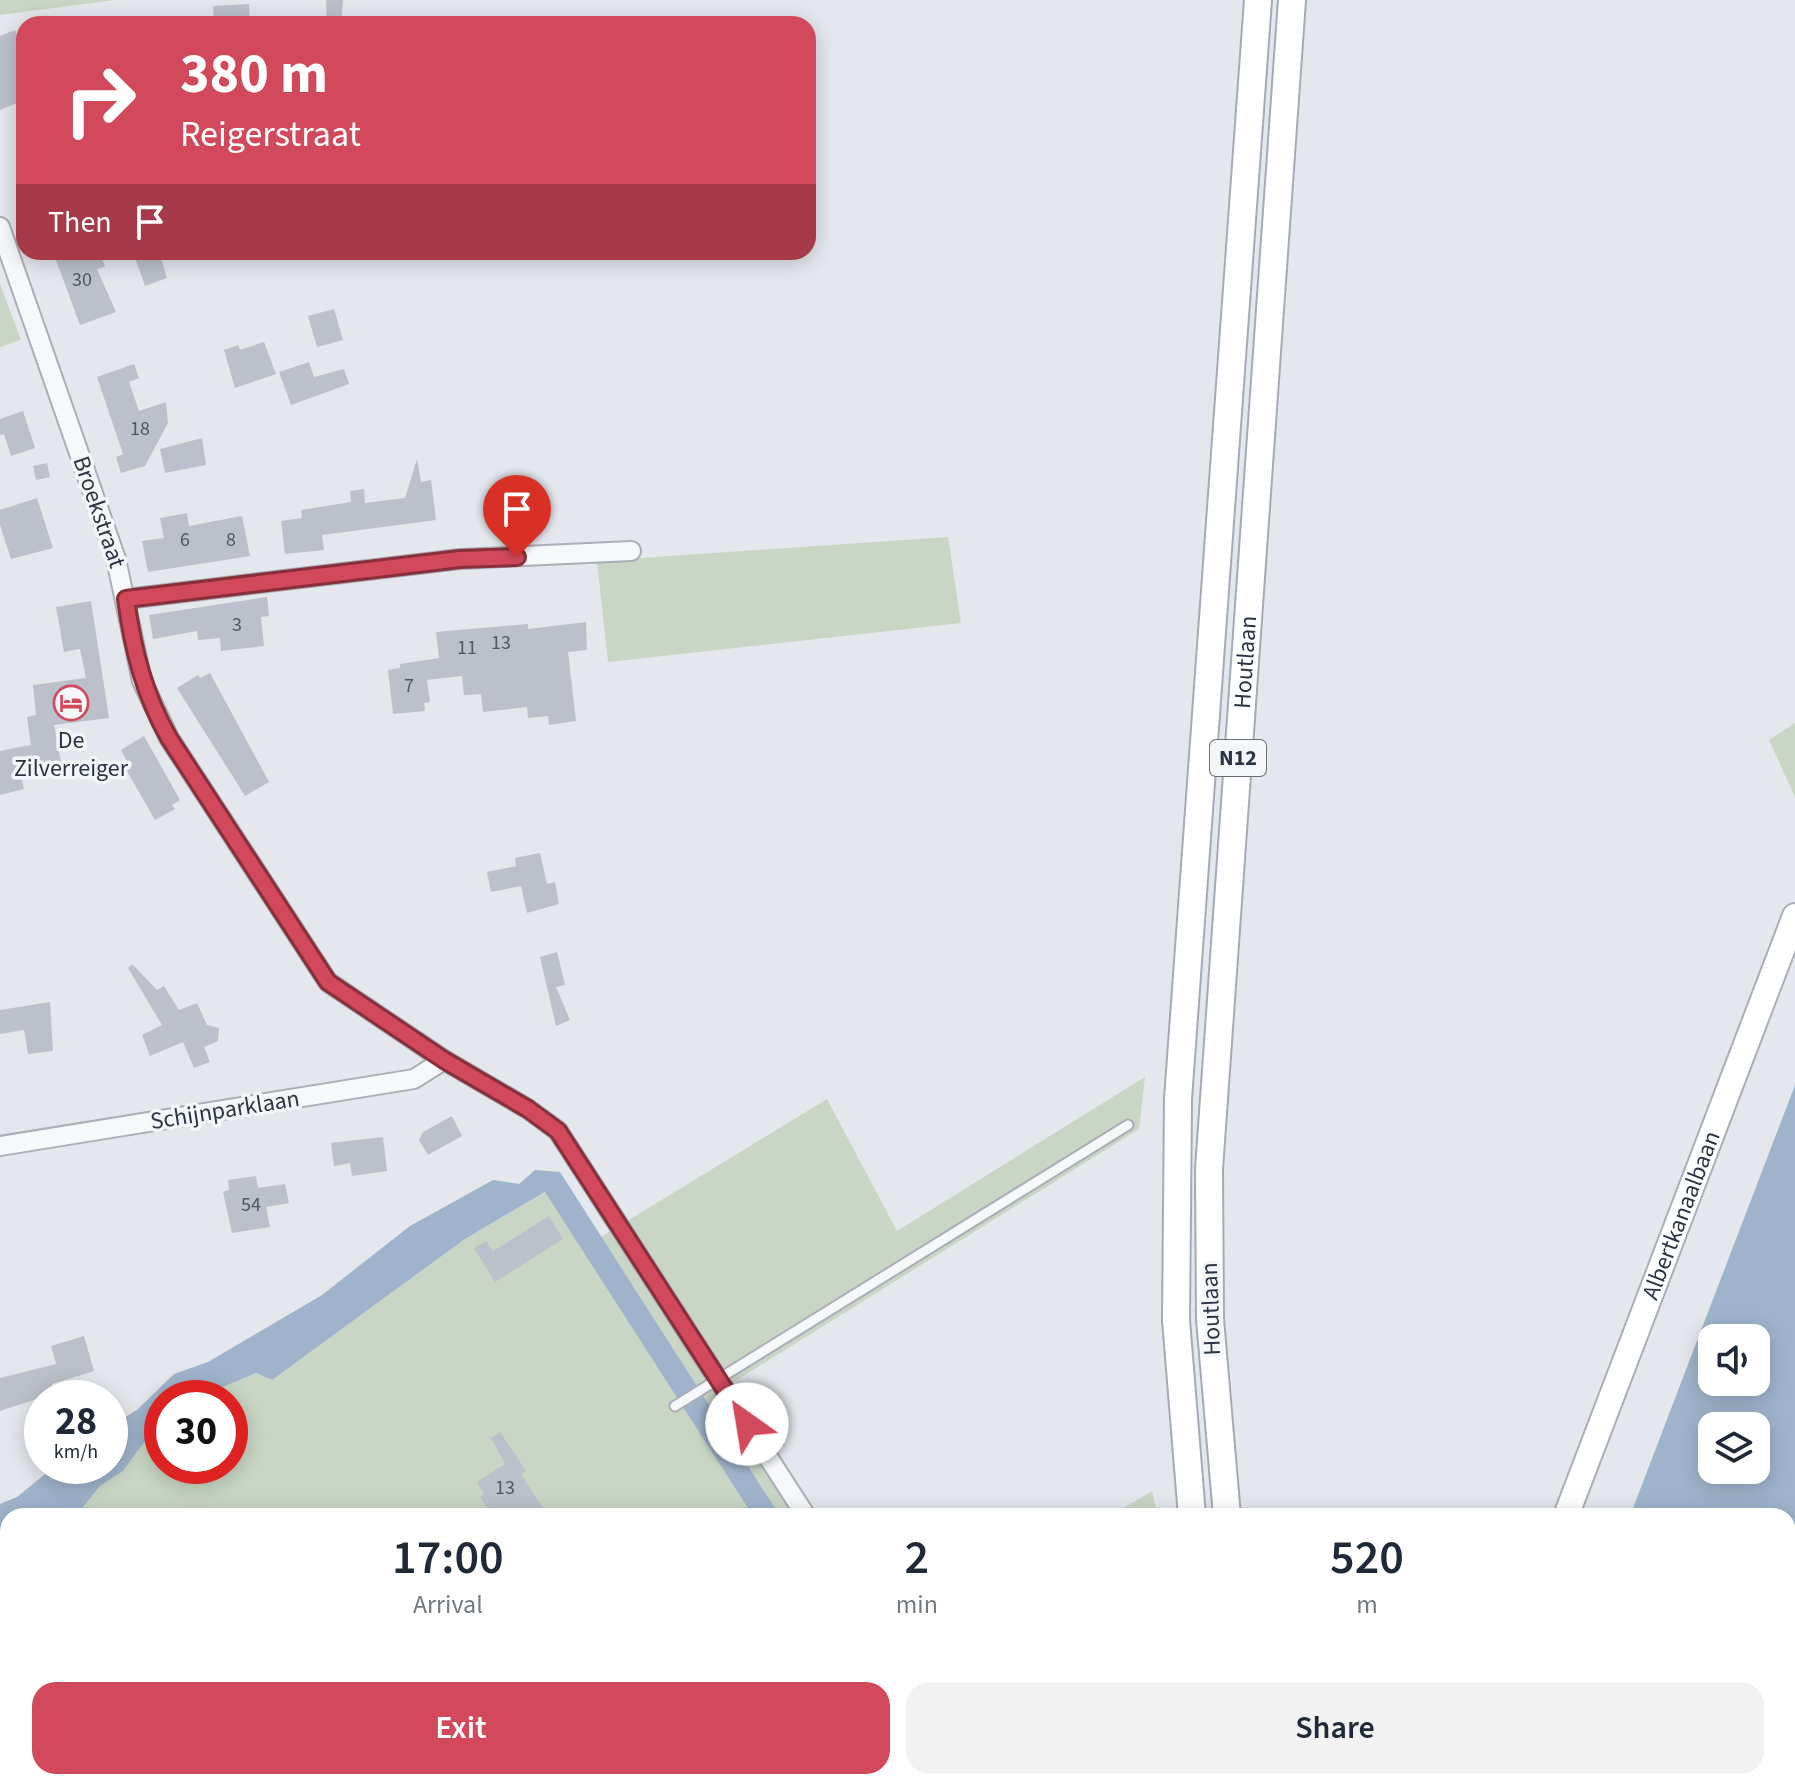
<!DOCTYPE html>
<html lang="en">
<head>
<meta charset="utf-8">
<style>
  :root { --surface:#fff; --page:#f2f2f3; --text:#1f2937; --muted:#747a83; --accent:#d1495b }
  body { margin:0; font-family:"Source Sans 3",sans-serif; background:var(--page); color:var(--text); height:100vh; display:flex; flex-direction:column; font-size:30px; white-space:nowrap }
  * { box-sizing:border-box; margin:0 }
  p { font-size:26px; color:var(--muted) }
  .icon { flex:none; width:44px; height:44px; fill:none; stroke:currentColor; stroke-width:2; stroke-linecap:round; stroke-linejoin:round }
  .map { position:relative; flex:1; overflow:hidden }
  .panel { position:absolute; left:0px; top:1508px; width:1796px; height:282px; display:flex; flex-direction:column; background:var(--surface); border-radius:24px 24px 0 0; box-shadow:0 4px 20px #0003 }
  .panel>* { flex:none }
  .banner { position:absolute; left:16px; top:16px; width:800px; height:244px; border-radius:24px; box-shadow:0 4px 20px #0003; background:#d1495b; color:#fff; overflow:hidden }
  .controls { position:absolute; left:1698px; top:1324px; display:grid; gap:16px }
  .controls a { display:grid; place-items:center; width:72px; height:72px; border-radius:16px; background:var(--surface); box-shadow:0 4px 20px #0003; font-size:40px }
  .speed { position:absolute; left:24px; top:1380px; display:flex; gap:16px; font-size:40px; font-weight:700; text-align:center }
  .speed>* { display:grid; place-content:center; width:104px; height:104px; border-radius:50%; background:var(--surface); box-shadow:0 4px 20px #0003; line-height:1 }
  .speed small { font-size:20px; font-weight:400 }
  .speed .limit { border:12px solid #d22; background:#fff; color:#111 }
  .pin { position:absolute; display:grid; place-items:center; width:68px; height:68px; color:#fff; margin:-82px -34px; border-radius:50% 50% 50% 0; rotate:-45deg; box-shadow:0 0 8px #0007 }
  .pin .icon { rotate:45deg }
  .me { position:absolute; width:88px; margin:-44px; rotate:328deg; stroke-linejoin:round; filter:drop-shadow(0 0 6px #0008) }
  .turn { display:flex; align-items:center; gap:28px; height:168px; padding:0 32px; font-size:36px }
  .turn .icon { width:104px; height:104px; stroke-width:2.5 }
  .turn b { display:block; font-size:56px; line-height:68px }
  .then { display:flex; align-items:center; height:76px; padding:0 32px; background:#0003; gap:16px; font-size:30px }
  .eta { display:flex; justify-content:space-evenly; align-items:center; height:136px; text-align:center }
  .eta b { font-size:48px; font-weight:600; line-height:56px }
  .primary-button { display:flex; gap:16px; margin-top:auto; padding:16px 32px }
  .primary-button a { flex:1; height:92px; border-radius:24px; background:var(--accent); color:#fff; font-size:32px; font-weight:600; line-height:92px; text-align:center }
  .primary-button a+a { background:var(--page); color:var(--text) }
  .map>svg:first-child { display:block }
  .green { fill:#c9d6c5 }
  .water { fill:#9fb4cc; fill-rule:evenodd }
  .building { fill:#bbc0ca }
  .lines { fill:none; stroke-linecap:round; stroke-linejoin:round }
  .lane-casing { stroke:#a9aeb7; stroke-width:13 }
  .street-casing { stroke:#a9aeb7; stroke-width:22 }
  .secondary-casing { stroke:#a9aeb7; stroke-width:28 }
  .primary-casing { stroke:#a3abb8; stroke-width:30 }
  .lane { stroke:#f7f8fa; stroke-width:9 }
  .street { stroke:#f7f8fa; stroke-width:18 }
  .secondary { stroke:#fff; stroke-width:24 }
  .primary { stroke:#fff; stroke-width:26 }
  .route-casing { stroke:#882f3b; stroke-width:20 }
  .route { stroke:#d1495b; stroke-width:14 }
  .labels { text-anchor:middle; dominant-baseline:central; stroke-width:7; stroke-linejoin:round; paint-order:stroke }
  .number-label { font-size:20px; fill:#4f5766 }
  .shield { fill:#f4f6f9; stroke:#676e7b; stroke-width:2 }
  .shield-label { font-size:22px; font-weight:bold; fill:#2b3445 }
  .street-label { font-size:24px; fill:#2b3445; stroke:#f4f6f9 }
  .poi-label { font-size:24px; fill:#2b3445; stroke:#f4f6f9 }
</style>
</head>
<body>
<div class="map">
<svg width="1795" height="1789" viewBox="0 0 1795 1789">
  <rect width="100%" height="100%" fill="#e4e7ec"/>
  <g class="green">
    <path d="M0,0H115L0,15Z"/>
    <path d="M0,284L21,340L0,347Z"/>
    <path d="M948,537L961,623L608,662L597,561Z"/>
    <path d="M1795,723V797L1769,740Z"/>
    <path d="M1145,1077L1139,1129L732,1383L817,1516H780L601,1237L827,1099L897,1231Z"/>
    <path d="M546,1192L753,1516H76L100,1486L123,1471L148,1437L162,1424V1466H230V1398H197L256,1373L272,1380L465,1239Z"/>
    <path d="M1152,1491L1158,1516H1110Z"/>
    <path d="M0,1689L8,1690V1782H112L118,1789H0Z"/>
    <path d="M192,1782H548L536,1789H190Z"/>
    <path d="M1023,1782H1212L1214,1789H1030Z"/>
  </g>
  <g class="water">
    <path d="M1795,1085V1789H1551L1553,1782H1788V1516H1630ZM1712,1338H1756V1382H1712ZM1712,1426H1756V1470H1712Z"/>
    <path d="M535,1170L560,1172L780,1516H753L545,1192L465,1239L272,1380L256,1373L197,1398H162V1424L148,1437L123,1471L100,1486L76,1516H8V1690L0,1689V1504L17,1497L55,1466H110V1427L138,1409L174,1374L208,1362L322,1295L410,1226L493,1180L519,1184Z"/>
    <path d="M112,1782H192L190,1789H118Z"/>
    <path d="M548,1782H596L585,1789H536Z"/>
  </g>
  <g class="building">
    <path d="M326,0H343L341,24H327Z"/>
    <path d="M249,4L250,24H214L213,6Z"/>
    <path d="M15,30L24,51V100L0,110V36Z"/>
    <path d="M53,252H100L105,267L97,269L116,312L80,325Z"/>
    <path d="M133,252H159L167,278L145,286Z"/>
    <path d="M334,309L343,340L317,347L308,316Z"/>
    <path d="M264,342L276,374L235,388L224,350L238,345L240,350Z"/>
    <path d="M309,362L314,377L344,369L349,384L291,405L279,372Z"/>
    <path d="M134,364L139,378L129,382L139,411L166,402L168,423L145,466L121,473L116,457L123,454L97,377Z"/>
    <path d="M23,411L35,448L11,456L4,434L0,435V419Z"/>
    <path d="M202,438L206,465L165,473L160,449Z"/>
    <path d="M417,459L421,482L431,480L436,520L322,535L324,550L285,554L281,521L302,518L301,510L351,502L350,491L364,489L365,503L405,498Z"/>
    <path d="M47,463L50,477L36,480L33,466Z"/>
    <path d="M37,498L53,548L11,559L0,525V510Z"/>
    <path d="M187,513L189,526L242,516L250,556L148,572L142,541L164,538L160,518Z"/>
    <path d="M267,597L269,616L261,617L264,646L221,651L220,638L198,640L197,631L153,639L149,615Z"/>
    <path d="M91,601L109,718L54,725L62,768L21,775L24,789L0,795V751L31,745L27,717L36,715L33,685L86,678L80,649L64,652L56,607Z"/>
    <path d="M586,622L587,650L568,652L576,721L549,725L548,716L528,718L527,707L483,712L481,694L464,695L462,676L427,680L430,702L424,703L425,711L393,714L388,670L400,668V664L439,658L436,632L528,624V629Z"/>
    <path d="M210,673L269,782L245,796L177,688L198,675L200,678Z"/>
    <path d="M144,736L180,800L172,805L175,809L155,820L124,766L128,763L121,750Z"/>
    <path d="M540,853L547,884L555,882L559,904L527,913L521,886L491,892L487,872L516,866L515,858Z"/>
    <path d="M557,952L565,985L556,987L570,1020L556,1026L540,957Z"/>
    <path d="M132,964L157,990L164,986L179,1010L197,1003L207,1025L219,1028L218,1041L204,1047L210,1062L194,1068L183,1042L150,1056L142,1035L162,1025L128,968Z"/>
    <path d="M50,1002L53,1051L28,1054L24,1030L0,1034V1010Z"/>
    <path d="M452,1116L462,1136L428,1155L419,1140L423,1132Z"/>
    <path d="M383,1137L387,1171L352,1176L350,1163L334,1166L331,1143Z"/>
    <path d="M256,1176L258,1188L285,1184L289,1203L266,1207L270,1227L232,1233L223,1192L229,1190L228,1180Z"/>
    <path d="M549,1216L563,1239L495,1282L474,1248L486,1241L493,1251Z"/>
    <path d="M84,1336L94,1371L52,1384L55,1393L0,1411V1378L56,1364L51,1346Z"/>
    <path d="M500,1432L526,1471L521,1474L548,1516H484L487,1508L480,1497L484,1494L477,1482L505,1464L491,1438Z"/>
  </g>
  <g class="lines">
    <g class="lane-casing">
      <path id="lane" d="M675,1406L1128,1125"/>
    </g>
    <g class="street-casing">
      <g id="street">
        <path d="M0,227L116,559L142,681L169,738L328,982L444,1060L528,1109L558,1131L806,1516"/>
        <path d="M126,599L460,559L631,551"/>
        <path d="M0,1146L414,1079L444,1060"/>
        <path d="M997,1782L1002,1789"/>
      </g>
    </g>
    <g class="secondary-casing">
      <g id="secondary">
        <path id="s1" d="M1566,1516L1795,916"/>
        <path d="M1492,1789L1493,1782"/>
      </g>
    </g>
    <g class="primary-casing">
      <g id="primary">
        <path d="M1192,1516L1176,1320L1178,1099L1258,0"/>
        <path id="s2" d="M1227,1516L1210,1319L1209,1169L1292,0"/>
        <path d="M1241,1782L1242,1789"/>
        <path d="M1276,1782L1278,1789"/>
      </g>
    </g>
    <use href="#lane" class="lane"/>
    <use href="#street" class="street"/>
    <use href="#secondary" class="secondary"/>
    <use href="#primary" class="primary"/>
  </g>
  <g class="lines">
    <g class="route-casing">
      <path id="route" d="M517,557L460,559L126,599C133,650 144,694 169,738L328,982L444,1060L528,1109L558,1131L747,1424"/>
    </g>
    <use href="#route" class="route"/>
  </g>
  <defs>
    <g id="hotel-ring" transform="scale(1.8)"><circle r="9.5" fill="#f4f6f9" stroke="#d1495b" stroke-width="1.5"/><path d="M-6-4.5h1.5V1H6V5H4.5V3h-9V5H-6ZM-4 0a1.8 1.8 0 1 1 3.6 0ZM.5 0V-2.5h3Q6-2.5 6 0Z" fill="#d1495b"/></g>
  </defs>
  <g fill-rule="evenodd">
    <use href="#hotel-ring" x="71" y="703"/>
  </g>
  <g class="labels">
    <g class="number-label">
      <text x="82" y="280">30</text>
      <text x="140" y="429">18</text>
      <text x="185" y="540">6</text>
      <text x="231" y="540">8</text>
      <text x="237" y="625">3</text>
      <text x="501" y="643">13</text>
      <text x="467" y="648">11</text>
      <text x="409" y="686">7</text>
      <text x="251" y="1205">54</text>
      <text x="505" y="1488">13</text>
    </g>
    <rect class="shield" x="1210" y="740" width="56" height="36" rx="6"/>
    <g class="shield-label">
      <text x="1238" y="758">N12</text>
    </g>
    <g class="street-label">
      <text transform="translate(99 512) rotate(71)">Broekstraat</text>
      <text stroke="none"><textPath href="#s2" startOffset="856">Houtlaan</textPath></text>
      <text transform="translate(225 1110) rotate(-9)">Schijnparklaan</text>
      <text stroke="none"><textPath href="#s1" startOffset="322">Albertkanaalbaan</textPath></text>
      <text transform="translate(1211 1309) rotate(-92)">Houtlaan</text>
    </g>
    <g class="poi-label">
      <text x="71" y="740">De<tspan x="71" dy="28">Zilverreiger</tspan></text>
    </g>
  </g>
</svg>
<div class="controls">
<a><svg class="icon" aria-label="sound" viewBox="0 0 24 24"><path d="M4 9h4l5-4v14l-5-4H4zM17 9q2 3 0 6"/></svg></a>
<a><svg class="icon" aria-label="layers" viewBox="0 0 24 24"><path d="M12 4l9 5-9 5-9-5zM3 14l9 5 9-5"/></svg></a>
</div>
<div class="speed"><div>28<small>km/h</small></div><div class="limit">30</div></div>
<div class="pin" style="left:517px;top:557px;background:#d93025"><svg class="icon" aria-label="arrive" viewBox="0 0 24 24"><path d="M6 21V4h12l-3 4 3 4H6"/></svg></div>
<svg class="me" style="left:747px;top:1424px" viewBox="-20 -20 40 40"><circle r="19" fill="#fff"/><path d="M0-13L10 11 0 6-10 11z" fill="#d1495b"/></svg>
<div class="banner">
<div class="turn"><svg class="icon" aria-label="right" viewBox="0 0 24 24"><path d="M7 20v-9h11M14 6l5 5-5 5"/></svg><div><b>380 m</b>Reigerstraat</div></div>
<div class="then">Then<svg class="icon" aria-label="arrive" viewBox="0 0 24 24"><path d="M6 21V4h12l-3 4 3 4H6"/></svg></div>
</div>
<section class="panel">
<div class="eta">
<div><b>17:00</b><p>Arrival</p></div>
<div><b>2</b><p>min</p></div>
<div><b>520</b><p>m</p></div>
</div>
<div class="primary-button"><a>Exit</a><a>Share</a></div>
</section>
</div>
</body>
</html>
